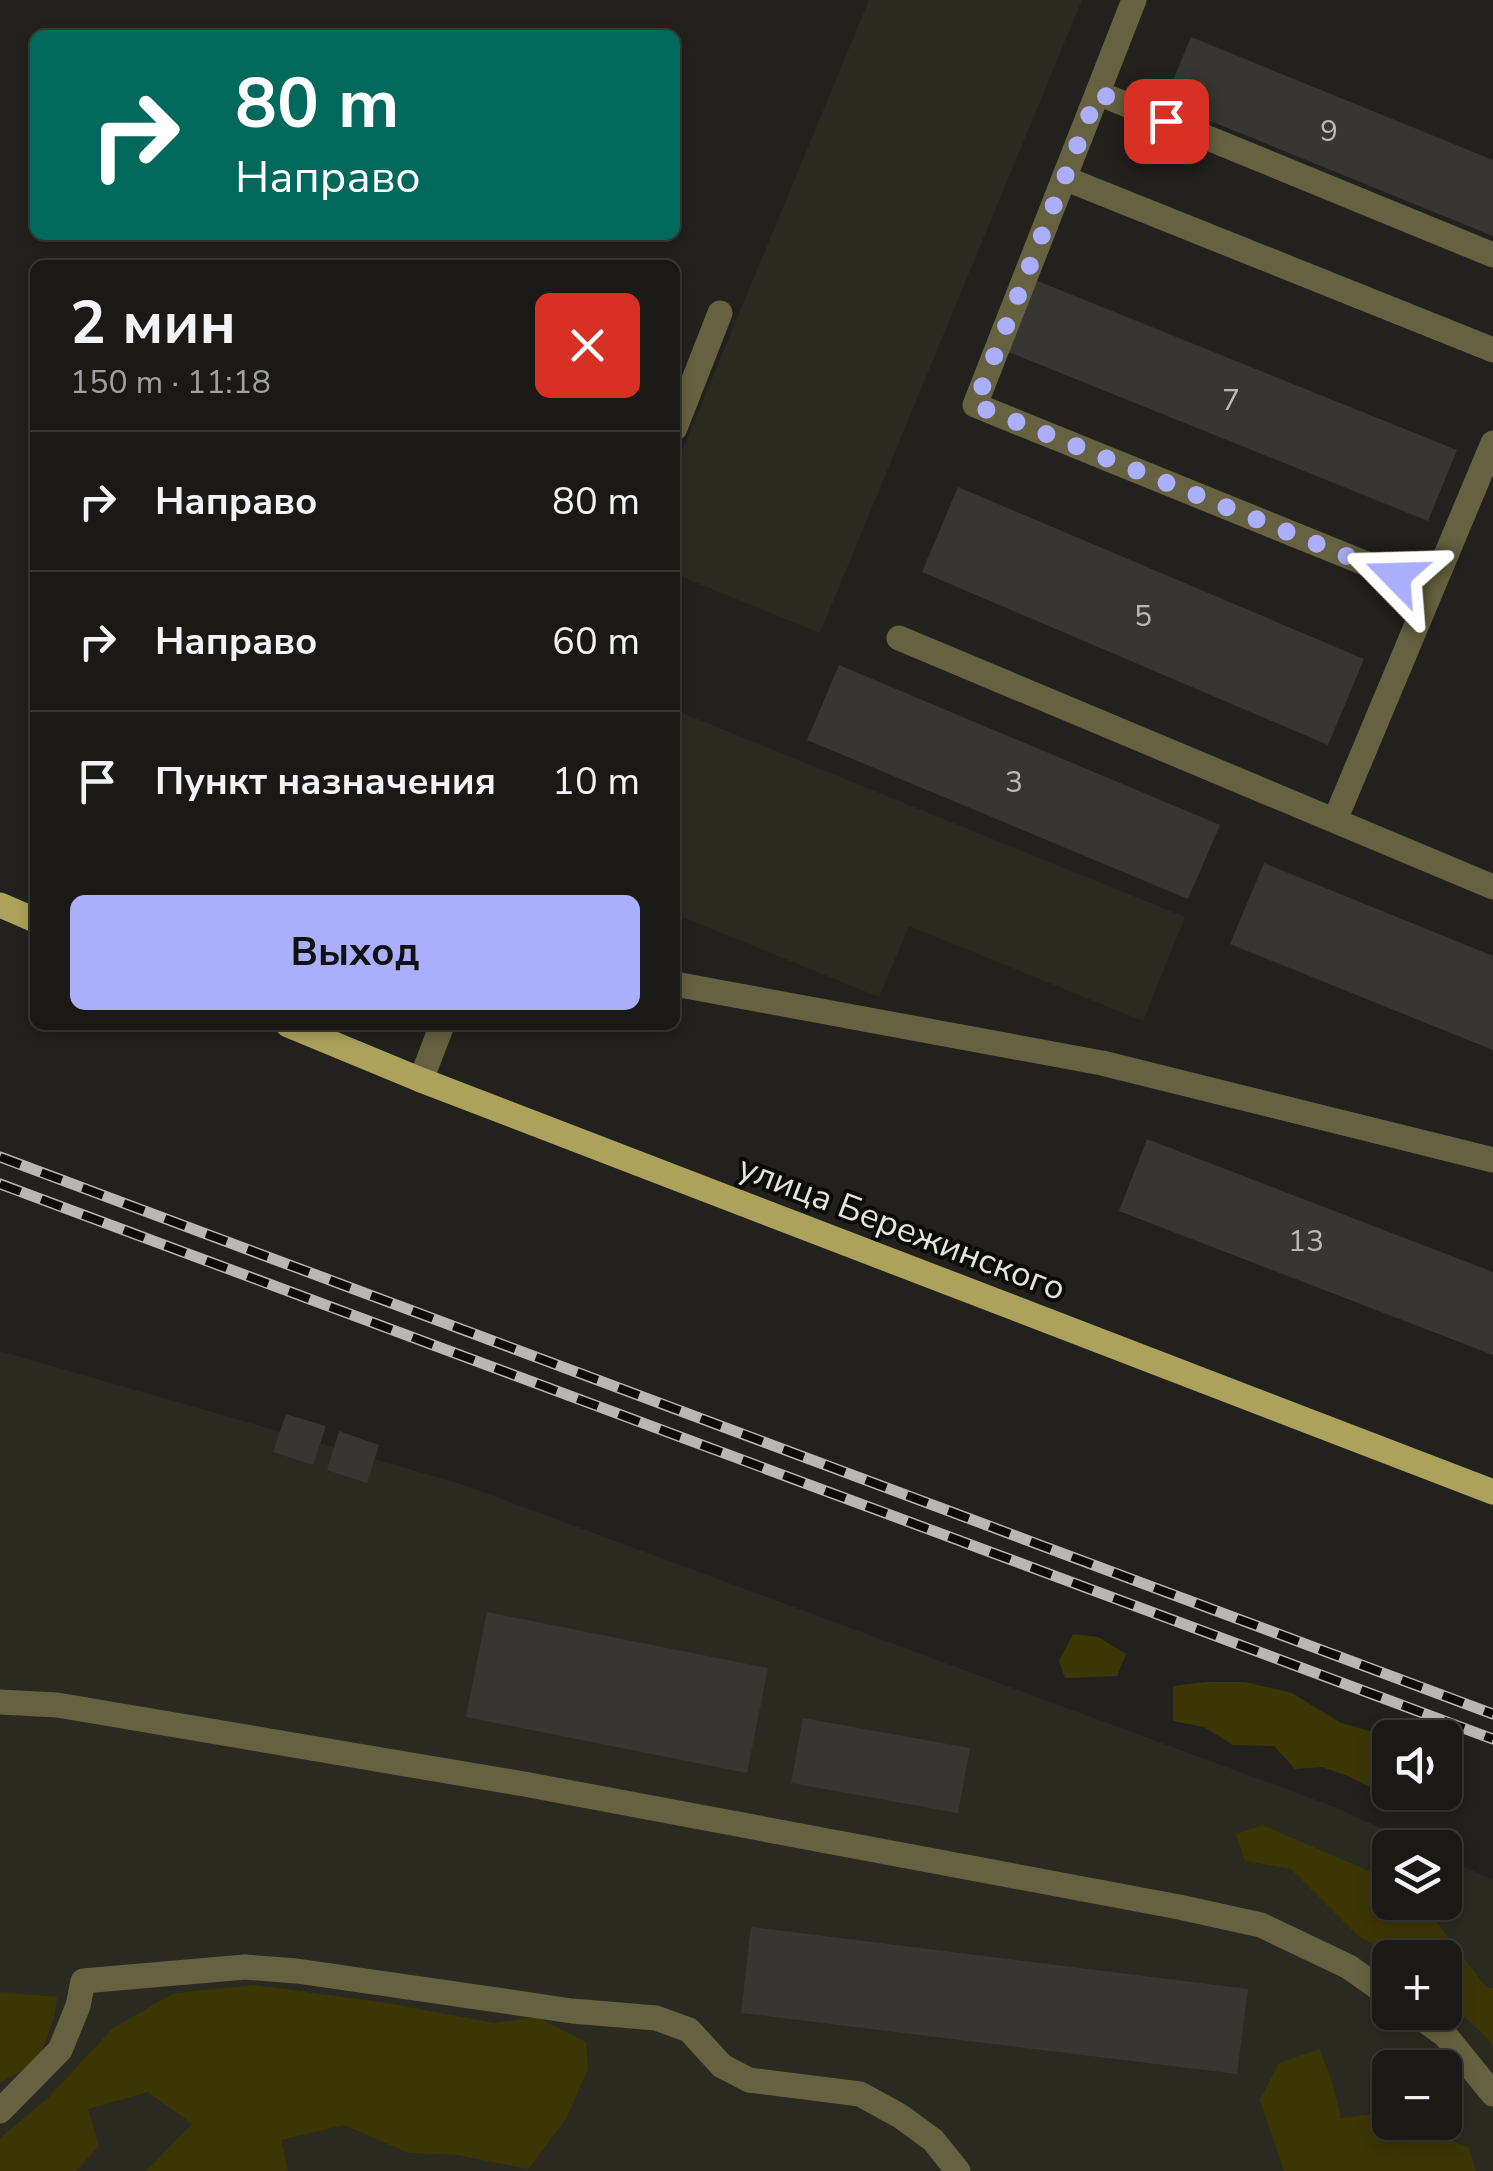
<!DOCTYPE html>
<html lang="ru">
<head>
<meta charset="utf-8">
<style>
  :root { --surface:#1a1916; --page:#272623; --text:#f1f3f6; --muted:#9fa0a1; --line:#383835; --accent:#abaffb }
  body { margin:0; font-family:"Nunito Sans",sans-serif; background:var(--page); color:var(--text); height:100vh; display:flex; flex-direction:column; font-size:38px; white-space:nowrap }
  * { box-sizing:border-box; margin:0 }
  p { font-size:32px; color:var(--muted) }
  .icon { flex:none; width:55px; height:55px; fill:none; stroke:currentColor; stroke-width:2; stroke-linecap:round; stroke-linejoin:round }
  .map { position:relative; flex:1; overflow:hidden }
  .details { position:absolute; left:30px; top:260px; width:650px; height:770px; display:flex; flex-direction:column; background:var(--surface); border-radius:15px; box-shadow:0 5px 15px #0003,0 0 0 2px var(--line) }
  .details>* { flex:none }
  .hud { position:absolute; left:30px; top:30px; width:650px; height:210px; border-radius:15px; box-shadow:0 5px 15px #0003,0 0 0 2px var(--line); background:#00695c; color:#fff; overflow:hidden }
  .tools { position:absolute; left:1372px; top:1720px; display:grid; gap:20px }
  .tools a { display:grid; place-items:center; width:90px; height:90px; border-radius:15px; background:var(--surface); box-shadow:0 5px 15px #0003,0 0 0 2px var(--line); font-size:50px }
  .pin { position:absolute; display:grid; place-items:center; width:85px; height:85px; color:#fff; margin:-42px; border-radius:20px; box-shadow:0 5px 15px #0006 }
  .me { position:absolute; width:110px; margin:-55px; rotate:292deg; stroke-linejoin:round; filter:drop-shadow(0 0 8px #0008) }
  .turn { display:flex; align-items:center; gap:35px; height:210px; padding:0 40px; font-size:45px }
  .turn .icon { width:130px; height:130px; stroke-width:2.5 }
  .turn b { display:block; font-size:70px; line-height:85px }
  .round { display:grid; place-items:center; flex:none; width:105px; height:105px; border-radius:15px; background:var(--page) }
  .summary { display:flex; align-items:center; justify-content:space-between; height:170px; padding:0 40px }
  h1 { font-size:60px; font-weight:700; line-height:75px }
  .button { display:flex; gap:20px; margin-top:auto; padding:20px 40px }
  .button a { flex:1; height:115px; border-radius:15px; background:var(--accent); color:#111; font-size:40px; font-weight:700; line-height:115px; text-align:center }
  ul { padding:0; list-style:none }
  li { display:flex; align-items:center; gap:30px; height:140px; padding:0 40px; border-top:2px solid var(--line) }
  li div { flex:1 }
  li b { display:block; font-size:38px }
  li em { font-style:normal }
  .map>svg:first-child { display:block }
  .built { fill:#2b2a21; fill-rule:evenodd }
  .green { fill:#3c3605 }
  .building { fill:#373633 }
  .lines { fill:none; stroke-linecap:round; stroke-linejoin:round }
  .minor { stroke:#666140; stroke-width:25 }
  .major { stroke:#aca25b; stroke-width:25 }
  .rail-casing { stroke:#b8b7b5; stroke-width:11 }
  .rail { stroke:#0b0b0a; stroke-width:8; stroke-dasharray:22; stroke-linecap:butt }
  .route { stroke:#abaffb; stroke-width:18; stroke-dasharray:0 32.4 }
  .labels { text-anchor:middle; dominant-baseline:central; stroke-width:8; stroke-linejoin:round; paint-order:stroke }
  .number-label { font-size:30px; fill:#b9b8b6 }
  .street-label { font-size:35px; fill:#e4e4e2; stroke:#0b0b0a }
</style>
</head>
<body>
<div class="map">
<svg width="1493" height="2171" viewBox="0 0 1493 2171">
  <rect width="100%" height="100%" fill="#22211e"/>
  <g class="built">
    <path d="M869,0H1082L820,633L675,574V468Z"/>
    <path d="M675,710L1185,917L1143,1021L909,926L879,997L675,914Z"/>
    <path d="M0,1351L461,1484L1332,1806L1423,1847L1390,1848V1902H1445V1858L1493,1880V2171H0ZM1390,1958H1445V2012H1390ZM1390,2068H1445V2122H1390Z"/>
  </g>
  <g class="green">
    <path d="M1073,1634L1098,1637L1126,1654L1117,1676L1065,1678L1059,1661Z"/>
    <path d="M1206,1682H1245L1292,1693L1341,1723L1391,1737L1390,1773L1375,1790L1348,1776L1322,1767L1295,1769L1274,1746L1233,1745L1204,1727L1173,1721V1686Z"/>
    <path d="M1262,1825L1390,1880V1902L1422,1903L1486,1987L1493,1988V2046L1483,2034L1445,1999V1958L1393,1957L1357,1935L1291,1869L1245,1861L1236,1834Z"/>
    <path d="M255,1985L387,2003L494,2023L536,2017L586,2042L588,2069L566,2119L528,2169L457,2155L409,2153L344,2125L281,2140L288,2171H146L192,2124L148,2092L88,2109L99,2146L76,2171H0V2138L48,2098L113,2028L174,1993Z"/>
    <path d="M0,1992L57,1997L54,2018L38,2061L0,2083Z"/>
    <path d="M1319,2049L1331,2079L1341,2118L1390,2112V2122C1417,2122 1442,2138 1468,2147L1476,2171H1284L1260,2100L1279,2063Z"/>
  </g>
  <g class="building">
    <path d="M1191,37L1493,160V236L1164,102Z"/>
    <path d="M1035,280L1457,450L1428,521L1006,351Z"/>
    <path d="M958,487L1364,659L1328,745L922,572Z"/>
    <path d="M839,665L1220,825L1188,899L807,740Z"/>
    <path d="M1264,863L1493,956V1050L1230,944Z"/>
    <path d="M1147,1139L1493,1272V1355L1119,1211Z"/>
    <path d="M286,1414L326,1426L313,1465L273,1452Z"/>
    <path d="M339,1431L379,1445L367,1483L327,1470Z"/>
    <path d="M487,1612L768,1668L747,1773L466,1717Z"/>
    <path d="M803,1718L970,1748L958,1813L791,1783Z"/>
    <path d="M751,1927L1248,1989L1237,2074L741,2013Z"/>
  </g>
  <g class="lines">
    <g class="minor">
      <path d="M1134,0L975,405L1431,590"/>
      <path d="M1098,93L1493,255"/>
      <path d="M1064,178L1493,350"/>
      <path d="M675,428L720,313"/>
      <path d="M899,638L1493,887"/>
      <path d="M1335,820L1493,443"/>
      <path d="M675,984L1102,1063L1493,1160"/>
      <path d="M421,1080L442,1025"/>
      <path d="M0,1702L57,1705L524,1784L1179,1907L1261,1925L1349,1967L1390,1996"/>
      <path d="M1413,2012L1445,2035L1493,2094"/>
      <path d="M0,2111L60,2050L78,2006L83,1981L245,1967L297,1971L572,2011L656,2018L689,2030L722,2066L749,2080L860,2094L900,2116L933,2140L958,2171"/>
    </g>
    <g class="major">
      <path d="M0,905L35,920"/>
      <path d="M288,1025L421,1080L1493,1492"/>
    </g>
    <g class="rail-casing">
      <g id="rail">
        <path d="M0,1157L1493,1714"/>
        <path d="M0,1184L1493,1739"/>
      </g>
    </g>
    <use href="#rail" class="rail"/>
  </g>
  <g class="lines">
    <path class="route" d="M1166,121L1098,93L975,405L1396,576"/>
  </g>
  <g class="labels">
    <g class="number-label">
      <text x="1329" y="131">9</text>
      <text x="1231" y="400">7</text>
      <text x="1143" y="616">5</text>
      <text x="1014" y="782">3</text>
      <text x="1306" y="1241">13</text>
    </g>
    <g class="street-label">
      <text transform="translate(902 1228) rotate(21)">улица Бережинского</text>
    </g>
  </g>
</svg>
<div class="tools">
<a><svg class="icon" aria-label="sound" viewBox="0 0 24 24"><path d="M4 9h4l5-4v14l-5-4H4zM17 9q2 3 0 6"/></svg></a>
<a><svg class="icon" aria-label="layers" viewBox="0 0 24 24"><path d="M12 4l9 5-9 5-9-5zM3 14l9 5 9-5"/></svg></a>
<a>+</a>
<a>−</a>
</div>
<div class="pin" style="left:1166px;top:121px;background:#d93025"><svg class="icon" aria-label="arrive" viewBox="0 0 24 24"><path d="M6 21V4h12l-3 4 3 4H6"/></svg></div>
<svg class="me" style="left:1396px;top:576px" viewBox="-20 -20 40 40"><path d="M0-17L14 15 0 8-14 15z" fill="#abaffb" stroke="#fff" stroke-width="4"/></svg>
<div class="hud">
<div class="turn"><svg class="icon" aria-label="right" viewBox="0 0 24 24"><path d="M7 20v-9h11M14 6l5 5-5 5"/></svg><div><b>80 m</b>Направо</div></div>
</div>
<section class="details">
<div class="summary"><div><h1>2 мин</h1><p>150 m · 11:18</p></div><a class="round" style="background:#d93025;color:#fff"><svg class="icon" aria-label="close" viewBox="0 0 24 24"><path d="M6 6l12 12M18 6L6 18"/></svg></a></div>
<ul>
<li><svg class="icon" aria-label="right" viewBox="0 0 24 24"><path d="M7 20v-9h11M14 6l5 5-5 5"/></svg><div><b>Направо</b></div><em>80 m</em></li>
<li><svg class="icon" aria-label="right" viewBox="0 0 24 24"><path d="M7 20v-9h11M14 6l5 5-5 5"/></svg><div><b>Направо</b></div><em>60 m</em></li>
<li><svg class="icon" aria-label="arrive" viewBox="0 0 24 24"><path d="M6 21V4h12l-3 4 3 4H6"/></svg><div><b>Пункт назначения</b></div><em>10 m</em></li>
</ul>
<div class="button"><a>Выход</a></div>
</section>
</div>
</body>
</html>
